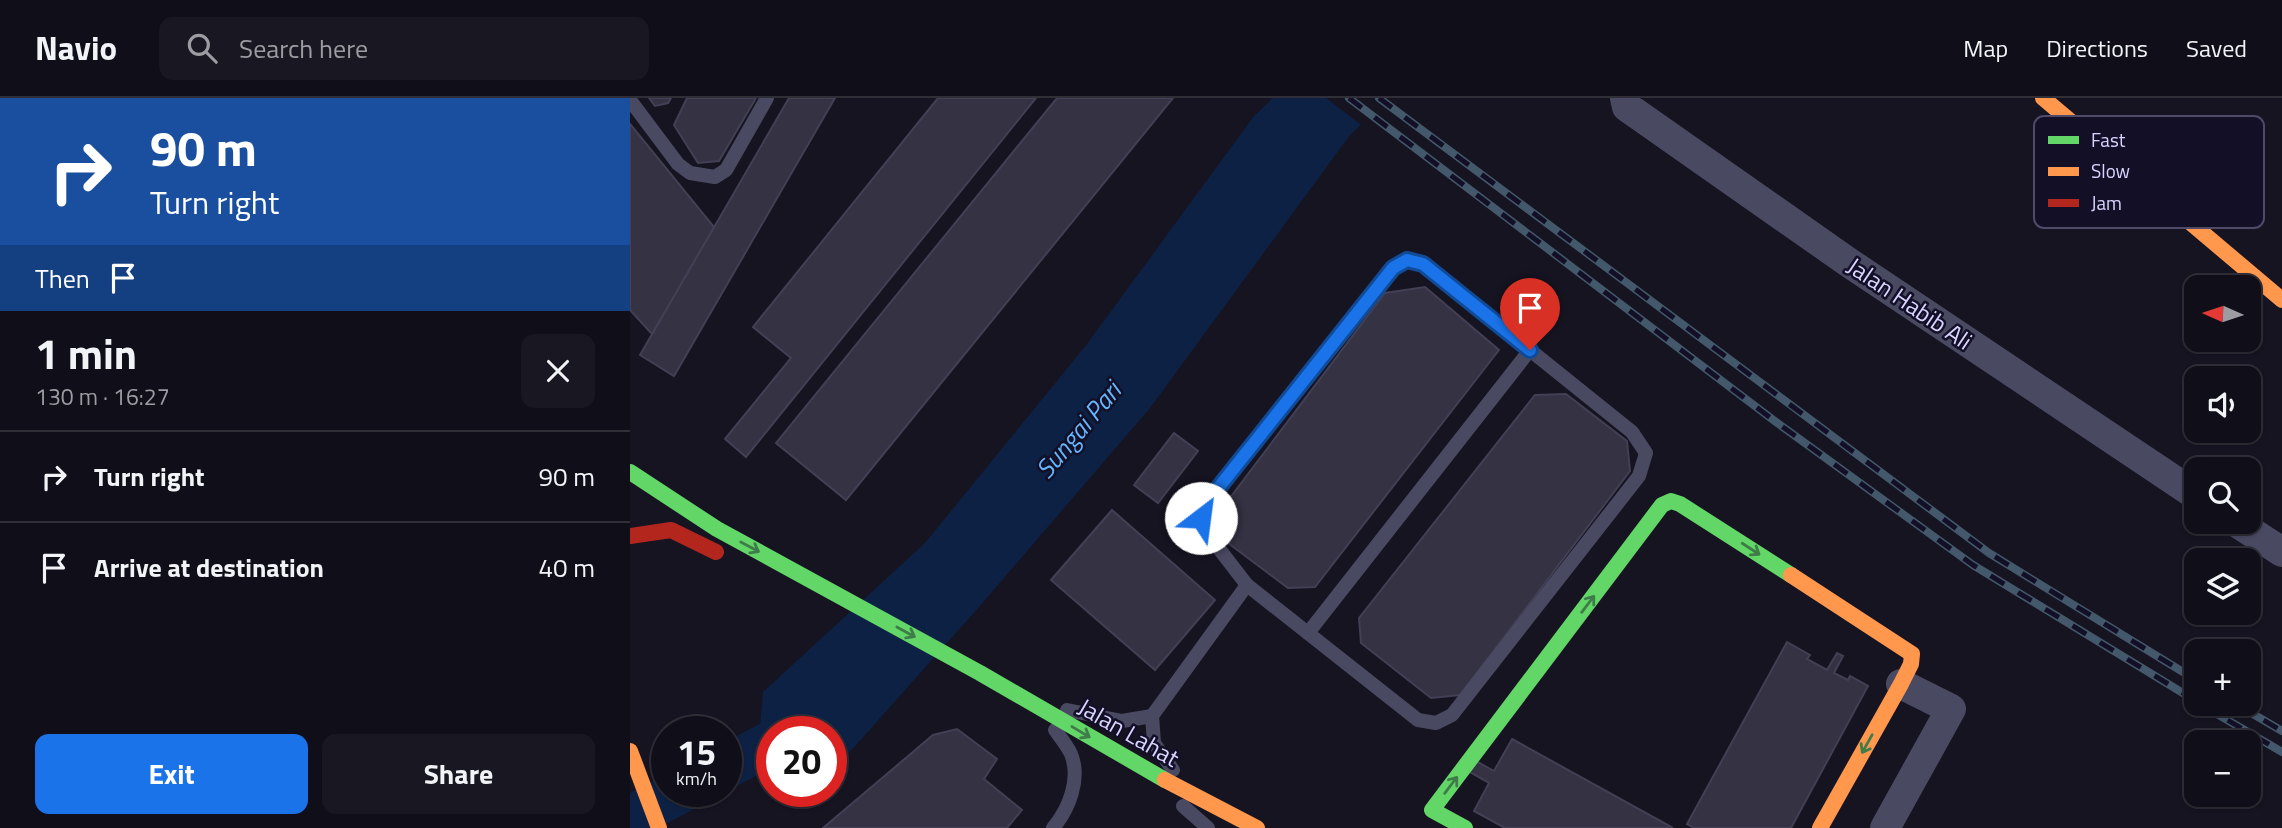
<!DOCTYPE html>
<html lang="en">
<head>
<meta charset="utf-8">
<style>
  :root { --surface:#100f19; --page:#191822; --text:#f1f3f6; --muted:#9c9ca2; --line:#302f38; --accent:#1a73e8 }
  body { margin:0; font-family:"Titillium Web",sans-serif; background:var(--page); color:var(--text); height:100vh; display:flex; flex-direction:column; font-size:26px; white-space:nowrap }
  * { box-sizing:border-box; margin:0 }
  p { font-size:23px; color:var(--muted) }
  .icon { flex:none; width:38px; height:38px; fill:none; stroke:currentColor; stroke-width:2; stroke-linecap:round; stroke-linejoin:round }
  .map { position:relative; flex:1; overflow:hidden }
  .panel { display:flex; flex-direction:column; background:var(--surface); width:630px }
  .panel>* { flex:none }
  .guide { background:#1a4fa0; color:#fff; overflow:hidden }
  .needle { width:46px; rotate:273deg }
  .tools { position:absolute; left:1554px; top:177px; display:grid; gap:14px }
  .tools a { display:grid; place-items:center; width:77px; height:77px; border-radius:14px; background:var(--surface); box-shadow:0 2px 5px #0004,0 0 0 2px var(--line); font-size:35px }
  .speed { position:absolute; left:21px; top:618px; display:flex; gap:14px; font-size:35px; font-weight:700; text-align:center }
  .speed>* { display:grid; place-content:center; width:91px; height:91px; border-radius:50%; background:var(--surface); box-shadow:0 2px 5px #0004,0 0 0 2px var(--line); line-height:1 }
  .speed small { font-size:18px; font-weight:400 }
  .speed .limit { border:10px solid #d22; background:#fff; color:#111 }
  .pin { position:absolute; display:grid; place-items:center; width:60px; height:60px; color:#fff; margin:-72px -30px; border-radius:50% 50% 50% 0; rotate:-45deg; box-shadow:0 0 7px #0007 }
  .pin .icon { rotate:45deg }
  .me { position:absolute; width:77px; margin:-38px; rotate:30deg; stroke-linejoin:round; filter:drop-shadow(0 0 5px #0008) }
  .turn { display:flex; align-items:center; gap:24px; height:147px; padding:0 35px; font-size:32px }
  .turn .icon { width:91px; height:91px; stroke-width:2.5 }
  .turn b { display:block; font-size:49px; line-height:60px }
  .then { display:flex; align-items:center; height:66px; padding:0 35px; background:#0003; gap:14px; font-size:26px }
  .round { display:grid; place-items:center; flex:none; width:74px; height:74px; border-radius:14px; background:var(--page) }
  .overview { display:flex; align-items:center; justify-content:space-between; height:119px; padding:0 35px }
  h1 { font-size:42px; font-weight:700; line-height:52px }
  .button { display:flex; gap:14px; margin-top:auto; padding:14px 35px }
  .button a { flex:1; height:80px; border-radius:14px; background:var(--accent); color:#fff; font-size:28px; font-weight:700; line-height:80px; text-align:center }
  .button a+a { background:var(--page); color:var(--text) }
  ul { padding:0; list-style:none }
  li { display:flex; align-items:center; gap:21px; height:91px; padding:0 35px; border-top:2px solid var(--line) }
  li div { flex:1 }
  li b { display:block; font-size:26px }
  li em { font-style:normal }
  header { display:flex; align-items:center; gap:42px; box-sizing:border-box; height:98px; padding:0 35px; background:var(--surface); border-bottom:2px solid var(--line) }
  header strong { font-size:33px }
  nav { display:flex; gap:38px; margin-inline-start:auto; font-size:24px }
  .search { width:490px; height:63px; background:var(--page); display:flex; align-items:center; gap:18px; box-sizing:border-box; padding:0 24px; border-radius:14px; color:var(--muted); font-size:26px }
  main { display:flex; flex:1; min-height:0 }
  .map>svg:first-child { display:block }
  .water { fill:#0d2144 }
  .pier { fill:#161421 }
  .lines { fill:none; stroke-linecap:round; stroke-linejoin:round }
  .river { stroke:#0d2144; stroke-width:44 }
  .building { fill:#343243; stroke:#433f54; stroke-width:2 }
  .lane { stroke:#4a4962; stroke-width:14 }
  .street { stroke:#4a4962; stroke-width:30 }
  .fast { stroke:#63d668; stroke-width:16 }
  .slow { stroke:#ff974d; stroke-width:16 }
  .jam { stroke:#b3261e; stroke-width:16 }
  .rail-casing { stroke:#43596b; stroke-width:8 }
  .rail { stroke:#130f26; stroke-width:5; stroke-dasharray:16; stroke-linecap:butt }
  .oneway { stroke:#3f7c4a }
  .route-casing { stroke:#114b97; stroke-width:18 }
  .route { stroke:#1a73e8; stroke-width:12 }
  .labels { text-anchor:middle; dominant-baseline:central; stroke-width:5; stroke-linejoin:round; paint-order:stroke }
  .street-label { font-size:24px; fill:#d9d4ff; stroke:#130f26 }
  .water-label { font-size:26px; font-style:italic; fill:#62b6ff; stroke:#130f26 }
  .key { fill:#130f26; stroke:#4e4a67; stroke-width:2 }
  .key-label { font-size:19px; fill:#d9d4ff }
</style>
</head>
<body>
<header>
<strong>Navio</strong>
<div class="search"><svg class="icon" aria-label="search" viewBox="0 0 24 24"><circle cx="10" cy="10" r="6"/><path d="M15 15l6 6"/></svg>Search here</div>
<nav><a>Map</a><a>Directions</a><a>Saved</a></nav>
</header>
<main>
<section class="panel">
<div class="guide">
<div class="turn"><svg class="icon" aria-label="right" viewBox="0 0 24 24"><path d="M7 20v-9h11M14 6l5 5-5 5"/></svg><div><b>90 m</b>Turn right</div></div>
<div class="then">Then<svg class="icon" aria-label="arrive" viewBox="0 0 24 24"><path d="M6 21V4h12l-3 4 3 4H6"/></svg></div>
</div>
<div class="overview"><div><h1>1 min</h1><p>130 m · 16:27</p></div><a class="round"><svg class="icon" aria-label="close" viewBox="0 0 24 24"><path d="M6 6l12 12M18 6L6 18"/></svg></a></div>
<ul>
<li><svg class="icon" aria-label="right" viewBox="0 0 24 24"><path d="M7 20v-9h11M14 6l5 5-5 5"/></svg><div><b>Turn right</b></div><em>90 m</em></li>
<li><svg class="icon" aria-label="arrive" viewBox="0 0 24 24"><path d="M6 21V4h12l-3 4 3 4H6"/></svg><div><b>Arrive at destination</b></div><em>40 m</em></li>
</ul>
<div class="button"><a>Exit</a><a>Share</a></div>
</section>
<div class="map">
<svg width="1652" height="730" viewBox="0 0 1652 730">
  <rect width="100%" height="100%" fill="#161421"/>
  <path class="water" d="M643,0H759L720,37L520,310L349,509L202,674L201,634H142V656L128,652L133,594L295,445L457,246L624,18Z"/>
  <path class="pier" d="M696,0H762L734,29Z"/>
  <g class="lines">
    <g class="river">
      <path d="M96,669L142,644"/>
      <path d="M0,720L51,693"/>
    </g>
  </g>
  <g class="building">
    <path d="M19,0H41L38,5L25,8Z"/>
    <path d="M57,0H126L89,63L68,65L44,27Z"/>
    <path d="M159,0H205L44,278L10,257Z"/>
    <path d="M308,0H406L116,359L95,341L161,260L123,229Z"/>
    <path d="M427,0H543L216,402L146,345Z"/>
    <path d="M0,26L84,129L22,236L0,212Z"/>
    <path d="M795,189L869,252L685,489L658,490L594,442L590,413L755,195Z"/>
    <path d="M936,296L997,343L1000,373L830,597L801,600L731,545L729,520L905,297Z"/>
    <path d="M544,335L568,353L528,405L504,387Z"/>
    <path d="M482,412L585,502L525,572L421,482Z"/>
    <path d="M1157,544L1180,557L1177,561L1197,572L1207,555L1213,558L1204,575L1218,582L1220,578L1238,588L1161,730H1064L1057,726Z"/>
    <path d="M327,631L367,661L354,681L392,712L377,730H193L303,637Z"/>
    <path d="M882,641L1043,730H875L844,713L859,685L840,674L846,663L864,673Z"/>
  </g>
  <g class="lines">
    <g class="lane">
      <path d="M0,2L48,66L60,75L85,79L96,72L137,0"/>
      <path d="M777,162L793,166L1002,334L1016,355L1009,378L822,617L806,625L788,622L617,487L573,430L571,420L574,408L763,170Z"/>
      <path d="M678,535L900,252"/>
      <path d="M437,612L492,623L522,618"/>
      <path d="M543,672L524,645L522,618L617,487"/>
      <path d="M553,708L578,730"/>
      <path d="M423,730C439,711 451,681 441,656C437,647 430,639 425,632"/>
    </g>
    <g class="street">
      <path d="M995,0L997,9L1218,164L1566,397"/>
      <path d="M1606,424L1652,454"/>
      <path d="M1255,730L1321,611L1271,586"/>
    </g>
    <g class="fast">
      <path d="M0,374L87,431L350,575L535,682"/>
      <path d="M835,730L802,712L1032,407L1041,403L1050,406L1161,477"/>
    </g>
    <g class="slow">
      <path d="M1413,0L1652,202"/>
      <path d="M1161,477L1282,556L1281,566L1271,586L1190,730"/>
      <path d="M0,653L29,730"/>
      <path d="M535,682L627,730"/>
    </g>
    <path class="jam" d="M0,438L41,432L86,454"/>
    <g class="rail-casing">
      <g id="rail">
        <path d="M719,0L1146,324L1343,467L1566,603"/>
        <path d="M749,0L1359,455L1566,582"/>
        <path d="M1570,606L1652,654"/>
        <path d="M1606,606L1652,633"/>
      </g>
    </g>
    <use href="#rail" class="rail"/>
  </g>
  <defs><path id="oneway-shaft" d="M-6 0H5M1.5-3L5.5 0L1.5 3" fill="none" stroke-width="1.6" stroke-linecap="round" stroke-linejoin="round" transform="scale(1.75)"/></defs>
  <g class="oneway">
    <use href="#oneway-shaft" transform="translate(120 449) rotate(28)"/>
    <use href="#oneway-shaft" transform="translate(1121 451) rotate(33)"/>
    <use href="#oneway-shaft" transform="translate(958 506) rotate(-53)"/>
    <use href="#oneway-shaft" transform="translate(276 534) rotate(29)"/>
    <use href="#oneway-shaft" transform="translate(451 634) rotate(31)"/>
    <use href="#oneway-shaft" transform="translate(1237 646) rotate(119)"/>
    <use href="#oneway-shaft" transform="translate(821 687) rotate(-53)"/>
  </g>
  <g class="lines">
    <g class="route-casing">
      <path id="route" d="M571,420L574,408L763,170L777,162L793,166L900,252"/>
    </g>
    <use href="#route" class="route"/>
  </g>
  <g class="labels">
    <g class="street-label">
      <text transform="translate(1280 205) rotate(34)">Jalan Habib Ali</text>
      <text transform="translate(499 634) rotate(30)">Jalan Lahat</text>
    </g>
    <g class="water-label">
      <text transform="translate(448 332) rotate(-50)">Sungai Pari</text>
    </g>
  </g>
  <rect x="1404" y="18" width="230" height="112" rx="10" class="key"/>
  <rect x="1418" y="38" width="31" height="8" fill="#63d668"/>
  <rect x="1418" y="69" width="31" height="9" fill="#ff974d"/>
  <rect x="1418" y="101" width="31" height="8" fill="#b3261e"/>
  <g class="key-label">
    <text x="1461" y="49">Fast</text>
    <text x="1461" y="80">Slow</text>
    <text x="1461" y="112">Jam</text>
  </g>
</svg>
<div class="tools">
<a><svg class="needle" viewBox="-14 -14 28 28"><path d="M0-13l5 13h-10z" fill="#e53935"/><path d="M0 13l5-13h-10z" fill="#9c9ca2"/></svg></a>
<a><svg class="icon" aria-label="sound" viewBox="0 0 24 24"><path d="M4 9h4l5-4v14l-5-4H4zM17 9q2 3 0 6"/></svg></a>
<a><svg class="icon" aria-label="search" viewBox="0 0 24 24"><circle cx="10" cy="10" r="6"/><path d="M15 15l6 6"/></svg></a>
<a><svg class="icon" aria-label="layers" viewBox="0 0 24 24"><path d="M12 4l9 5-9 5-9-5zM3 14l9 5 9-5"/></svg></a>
<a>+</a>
<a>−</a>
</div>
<div class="speed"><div>15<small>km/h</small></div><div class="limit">20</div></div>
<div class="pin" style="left:900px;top:252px;background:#d93025"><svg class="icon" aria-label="arrive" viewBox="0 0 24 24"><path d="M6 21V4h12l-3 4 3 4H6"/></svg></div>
<svg class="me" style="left:571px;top:420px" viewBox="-20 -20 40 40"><circle r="19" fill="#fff"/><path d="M0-13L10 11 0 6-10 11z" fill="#1a73e8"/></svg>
</div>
</main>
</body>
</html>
